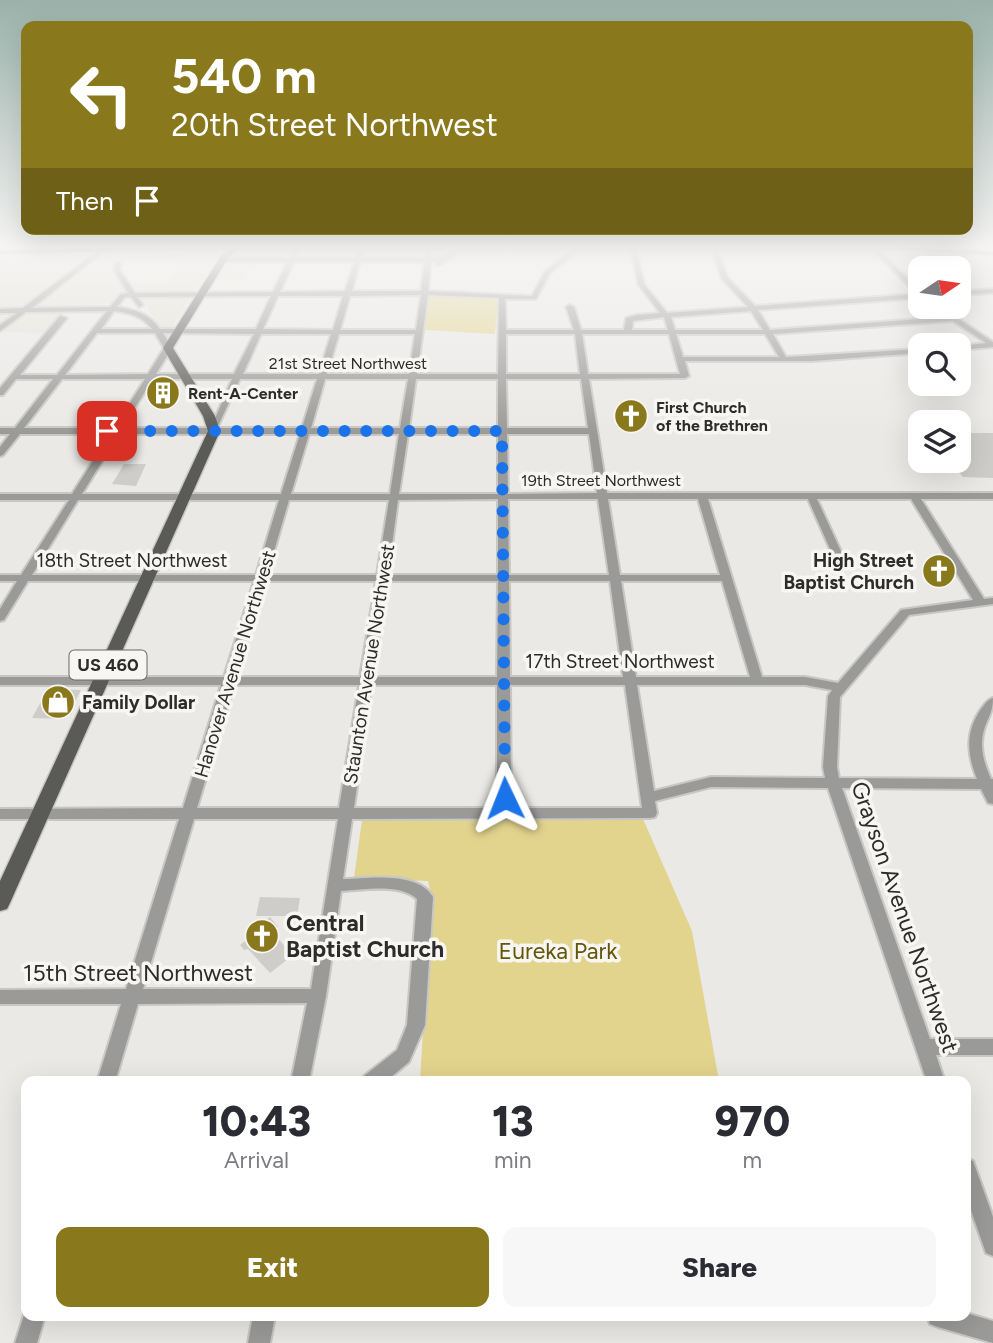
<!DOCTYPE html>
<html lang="en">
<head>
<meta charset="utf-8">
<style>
  :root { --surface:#fff; --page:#f7f7f7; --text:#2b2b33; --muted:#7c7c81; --accent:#8a781d }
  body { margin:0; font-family:Figtree,sans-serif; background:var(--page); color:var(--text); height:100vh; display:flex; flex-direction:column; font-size:26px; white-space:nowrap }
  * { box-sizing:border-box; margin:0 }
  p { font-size:23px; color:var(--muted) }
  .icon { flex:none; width:38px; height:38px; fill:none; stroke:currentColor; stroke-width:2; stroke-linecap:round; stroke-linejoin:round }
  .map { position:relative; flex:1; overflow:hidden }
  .side { position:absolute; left:21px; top:1076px; width:950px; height:245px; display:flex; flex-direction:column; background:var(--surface); border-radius:14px; box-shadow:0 7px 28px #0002 }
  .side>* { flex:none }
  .hud { position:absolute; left:21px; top:21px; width:952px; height:214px; border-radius:14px; box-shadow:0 7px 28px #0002; background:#8a781d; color:#fff; overflow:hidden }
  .needle { width:46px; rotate:77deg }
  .fabs { position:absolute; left:908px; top:256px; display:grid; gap:14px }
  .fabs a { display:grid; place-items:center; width:63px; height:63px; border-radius:14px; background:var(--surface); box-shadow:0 7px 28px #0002; font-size:35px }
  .pin { position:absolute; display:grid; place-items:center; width:60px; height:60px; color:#fff; margin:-30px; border-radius:14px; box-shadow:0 4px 10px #0006 }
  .me { position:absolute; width:77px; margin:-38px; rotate:358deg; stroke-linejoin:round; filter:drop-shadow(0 0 5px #0008) }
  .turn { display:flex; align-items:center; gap:24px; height:147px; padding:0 35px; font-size:32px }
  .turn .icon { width:91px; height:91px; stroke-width:2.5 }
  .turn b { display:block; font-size:49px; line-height:60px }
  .then { display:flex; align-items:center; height:66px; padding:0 35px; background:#0003; gap:14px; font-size:26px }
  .eta { display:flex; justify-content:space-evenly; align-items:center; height:119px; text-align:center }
  .eta b { font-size:42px; font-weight:800; line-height:49px }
  .button { display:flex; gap:14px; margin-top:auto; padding:14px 35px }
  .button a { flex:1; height:80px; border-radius:14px; background:var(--accent); color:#fff; font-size:28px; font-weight:800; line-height:80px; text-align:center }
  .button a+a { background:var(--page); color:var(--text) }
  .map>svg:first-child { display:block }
  .built { fill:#e2e0d5 }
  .green { fill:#e2d38d }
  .building { fill:#cecdca }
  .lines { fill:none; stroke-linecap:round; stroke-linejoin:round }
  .minor-casing { stroke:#c8c7c4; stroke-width:4 }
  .major-casing { stroke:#c8c7c4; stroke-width:3 }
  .minor { fill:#9a9a99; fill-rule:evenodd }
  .major { fill:#5a5a57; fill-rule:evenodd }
  .route { stroke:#1a73e8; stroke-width:12; stroke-dasharray:0 21.6 }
  .labels { text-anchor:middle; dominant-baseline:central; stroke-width:7; stroke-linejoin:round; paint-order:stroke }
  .far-street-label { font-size:16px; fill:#2c2c2b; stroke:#f7f6f3 }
  .far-poi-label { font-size:16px; font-weight:bold; fill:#2c2c2b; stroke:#f7f6f3; text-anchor:start }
  .shield { fill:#f7f6f3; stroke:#696967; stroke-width:2 }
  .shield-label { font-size:18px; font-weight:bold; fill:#2c2c2b }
  .street-label { font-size:19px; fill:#2c2c2b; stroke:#f7f6f3 }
  .poi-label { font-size:19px; font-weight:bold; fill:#2c2c2b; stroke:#f7f6f3; text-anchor:end }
  .near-street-label { font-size:23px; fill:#2c2c2b; stroke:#f7f6f3 }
  .near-poi-label { font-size:23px; font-weight:bold; fill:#2c2c2b; stroke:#f7f6f3; text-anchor:start }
  .near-park-label { font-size:23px; fill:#645608; stroke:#f7f6f3 }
</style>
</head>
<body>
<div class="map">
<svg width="993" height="1343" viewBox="0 0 993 1343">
  <rect width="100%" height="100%" fill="#eae9e6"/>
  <path class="built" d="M13,246H209L218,250L209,261H254L244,281H201L171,329H161L132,284H169L183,261H80L67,272L85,271L96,263L112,264L124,289L112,303L69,306L46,334L0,331V261Z"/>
  <g class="green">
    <path d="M429,296L498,298L495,334L424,330Z"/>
    <path d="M643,819L692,931L719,1081H420L431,895L428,881L354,878L362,820Z"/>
  </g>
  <g class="building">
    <path d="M623,405H643L645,413H637L638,422H627Z"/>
    <path d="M959,433H993V478L963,477L949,460H959Z"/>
    <path d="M124,464H146L136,486L112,484Z"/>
    <path d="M48,689L81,690L69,714L61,719L32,718Z"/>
    <path d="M260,897L300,898L297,916H256Z"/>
    <path d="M270,917L278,927L271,931L293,955L270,973L248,949L244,950L240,945L249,938V931Z"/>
  </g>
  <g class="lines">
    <g class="minor-casing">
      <g id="minor">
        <path d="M4,246H10L5,251L2,249Z"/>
        <path d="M104,246H111L32,308L110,307L121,294L128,293L114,270L115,264L118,262L121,264L120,270L135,293L273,292L287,262H223L220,260L223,258H289L295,246H301L296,258H355L359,246H365L361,258H425L426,246H432L431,258C448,258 457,246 476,246L459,252L440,265H436L437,262H431L428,291L532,296L545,271L572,250L570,246H576L577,252L550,273L536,299H505L506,330H574L566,307L570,305L574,307L581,330H624L626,318L637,315L660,313L638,284L630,246H636L644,284L667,313L748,307L722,279L710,246H716L728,278L755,306L916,294L869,246H875L920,291V298L758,310L770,330L947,317L932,306H940L993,342V347L959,350V346L986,343L953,321L773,334L786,357L920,349V353L812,361H685L689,376L685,378L589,379L607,493H993V499H921L984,599L993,598V604L909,615L840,697L837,767L839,778L977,779C967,754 965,732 981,709C985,704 987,700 993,698C993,713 988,716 984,730C979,747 984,763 991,779H993V804L988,803L981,789L842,788L930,1039H993V1055H936L945,1082H927L828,788L711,787L655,801L657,813L655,817L650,818L352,819L343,879C369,878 418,871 433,897L425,1025L409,1062L385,1082H361L364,1076L397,1050L407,1025L417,899C399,883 364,890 341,891L326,996L309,1082H291L307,1003L138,1004L115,1082H97L121,1004H0V990L126,989L179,819H0V809L183,808L221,685H0V677H224L254,581H28L4,620L0,621V609L17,581H0V575H21L69,500H0V494H72L110,434H20L3,455L0,456V447L10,434H0V428H15L53,379H16L3,395H0V388L60,316L67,318L20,375H57L107,311L26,312L0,331V325L17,313H0V309L23,308ZM294,262H354L345,291L280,292ZM360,262H424L421,291H352ZM421,295L416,330H340L350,296ZM428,295L499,298L498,374H417ZM271,296L256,329H160C148,313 136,310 117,307L125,297H131L139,307L143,305L137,297ZM278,296H343L333,330L263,329ZM114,311C130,313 142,316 152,329H101ZM751,311L763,330H675L671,317ZM664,317L668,330H632L633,321ZM97,333H155L164,348L148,374L65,375ZM163,333L254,334L234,374H156L172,348ZM261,334H331L319,374H243ZM339,334H415L409,374H327ZM506,334H575L580,374H506ZM582,334H669L680,374H588ZM676,334H765L779,357H683ZM62,379H145L114,428H24ZM153,379H232L211,428H122ZM240,379H317L302,428H217ZM325,379H408L400,428H311ZM416,379H498V428H409ZM506,379H581L588,428H507ZM119,434H300L281,494H82ZM309,434H399L390,494H291ZM408,434H498V494H399ZM507,434H589L597,493L508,494ZM498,499V575H388L398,500ZM508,499H598L609,575H509ZM608,499H698L720,575H620ZM708,499H808L834,558L839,561L844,558L817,499H911L973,600L901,610L838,683L805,677H762ZM78,500H279L256,575H32ZM289,500H389L377,575H267ZM265,581H376L360,677H236ZM387,581H498L497,677H373ZM509,581H610L623,677H510ZM621,581H722L750,677H636ZM234,685H359L339,808H197ZM371,685H497V808H354ZM510,685H625L642,808H511ZM637,685H805L832,690L828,696L823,767L825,778L711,777L654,791ZM194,819H338L311,989H143Z"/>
        <path d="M993,289V293L959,295V291Z"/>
        <path d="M966,1158L973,1161L993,1217V1256L986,1253L966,1196Z"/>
        <path d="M26,1309V1316H45L37,1343H15Z"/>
        <path d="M966,1313L993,1321V1343L938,1327L930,1324L927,1316H966Z"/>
        <path d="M253,1316H275L270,1343H248Z"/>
      </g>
    </g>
    <g class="major-casing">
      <g id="major">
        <path d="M147,246H244L228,258L173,348L215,416L220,431L10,903L7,909L0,911V881L208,431L203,416L163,348L221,256L231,248L0,254V250Z"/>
        <path d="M880,246L993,251V255L884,248Z"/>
      </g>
    </g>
    <use href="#minor" class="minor"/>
    <use href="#major" class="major"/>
  </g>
  <linearGradient id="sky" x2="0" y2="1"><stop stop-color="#9ab2aa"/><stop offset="0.57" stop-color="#f6f5f4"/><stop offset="1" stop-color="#f6f5f4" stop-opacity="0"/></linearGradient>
  <rect width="993" height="434" fill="url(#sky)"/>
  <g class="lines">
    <path class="route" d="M107,431H502L505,798"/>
  </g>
  <defs>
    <g id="building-disc" transform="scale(1.75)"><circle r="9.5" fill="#8a781d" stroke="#f7f6f3"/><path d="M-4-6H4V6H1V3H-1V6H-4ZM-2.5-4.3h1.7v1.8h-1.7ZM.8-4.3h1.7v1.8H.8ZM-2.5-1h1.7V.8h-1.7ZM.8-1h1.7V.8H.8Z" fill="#fff"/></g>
    <g id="church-disc" transform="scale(1.75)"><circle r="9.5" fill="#8a781d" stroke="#f7f6f3"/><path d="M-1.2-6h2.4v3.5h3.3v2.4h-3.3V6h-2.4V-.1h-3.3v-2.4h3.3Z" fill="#fff"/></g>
    <g id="shop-disc" transform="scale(1.75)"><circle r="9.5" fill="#8a781d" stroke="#f7f6f3"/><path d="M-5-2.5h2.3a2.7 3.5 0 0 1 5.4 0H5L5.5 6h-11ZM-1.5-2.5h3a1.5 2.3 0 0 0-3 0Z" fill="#fff"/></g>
  </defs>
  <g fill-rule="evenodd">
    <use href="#building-disc" x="163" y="393"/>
    <use href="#church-disc" x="631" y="416"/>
    <use href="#church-disc" x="939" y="571"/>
    <use href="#shop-disc" x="58" y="702"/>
    <use href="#church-disc" x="262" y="936"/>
  </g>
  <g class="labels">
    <g class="far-street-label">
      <text x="348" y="363">21st Street Northwest</text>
      <text x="601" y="480">19th Street Northwest</text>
    </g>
    <g class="far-poi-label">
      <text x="188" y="393">Rent-A-Center</text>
      <text x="656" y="407">First Church<tspan x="656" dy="18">of the Brethren</tspan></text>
    </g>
    <rect class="shield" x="69.5" y="650.5" width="77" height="29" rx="5"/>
    <g class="shield-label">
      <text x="108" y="665">US 460</text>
    </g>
    <g class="street-label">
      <text x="132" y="560">18th Street Northwest</text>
      <text x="620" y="661">17th Street Northwest</text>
      <text transform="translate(235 664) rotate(-73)">Hanover Avenue Northwest</text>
      <text transform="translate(369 664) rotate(-81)">Staunton Avenue Northwest</text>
    </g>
    <g class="poi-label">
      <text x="914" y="560">High Street<tspan x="914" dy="22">Baptist Church</tspan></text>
      <text x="82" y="702" text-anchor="start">Family Dollar</text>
    </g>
    <g class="near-street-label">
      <text transform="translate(905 917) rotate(71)">Grayson Avenue Northwest</text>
      <text x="138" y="973">15th Street Northwest</text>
    </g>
    <g class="near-poi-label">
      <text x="286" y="923">Central<tspan x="286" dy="26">Baptist Church</tspan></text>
    </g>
    <g class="near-park-label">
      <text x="558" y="951">Eureka Park</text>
    </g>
  </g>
</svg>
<div class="fabs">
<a><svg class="needle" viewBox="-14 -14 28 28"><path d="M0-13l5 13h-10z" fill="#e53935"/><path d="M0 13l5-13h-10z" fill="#7c7c81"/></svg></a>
<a><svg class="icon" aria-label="search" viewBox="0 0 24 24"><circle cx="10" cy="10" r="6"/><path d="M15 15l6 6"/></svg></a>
<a><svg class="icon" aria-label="layers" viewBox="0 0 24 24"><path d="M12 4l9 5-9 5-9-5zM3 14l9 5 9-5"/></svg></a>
</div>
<div class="pin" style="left:107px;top:431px;background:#d93025"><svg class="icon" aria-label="arrive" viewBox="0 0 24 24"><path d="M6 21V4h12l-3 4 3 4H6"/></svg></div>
<svg class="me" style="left:505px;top:798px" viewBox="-20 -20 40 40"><path d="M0-17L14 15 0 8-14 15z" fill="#1a73e8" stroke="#fff" stroke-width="4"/></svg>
<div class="hud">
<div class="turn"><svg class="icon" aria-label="left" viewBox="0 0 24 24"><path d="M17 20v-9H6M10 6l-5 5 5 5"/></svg><div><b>540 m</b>20th Street Northwest</div></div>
<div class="then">Then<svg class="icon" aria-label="arrive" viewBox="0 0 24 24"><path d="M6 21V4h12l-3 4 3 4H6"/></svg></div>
</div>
<section class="side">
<div class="eta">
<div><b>10:43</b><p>Arrival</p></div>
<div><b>13</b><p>min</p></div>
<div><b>970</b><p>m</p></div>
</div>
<div class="button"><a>Exit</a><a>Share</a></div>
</section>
</div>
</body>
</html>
